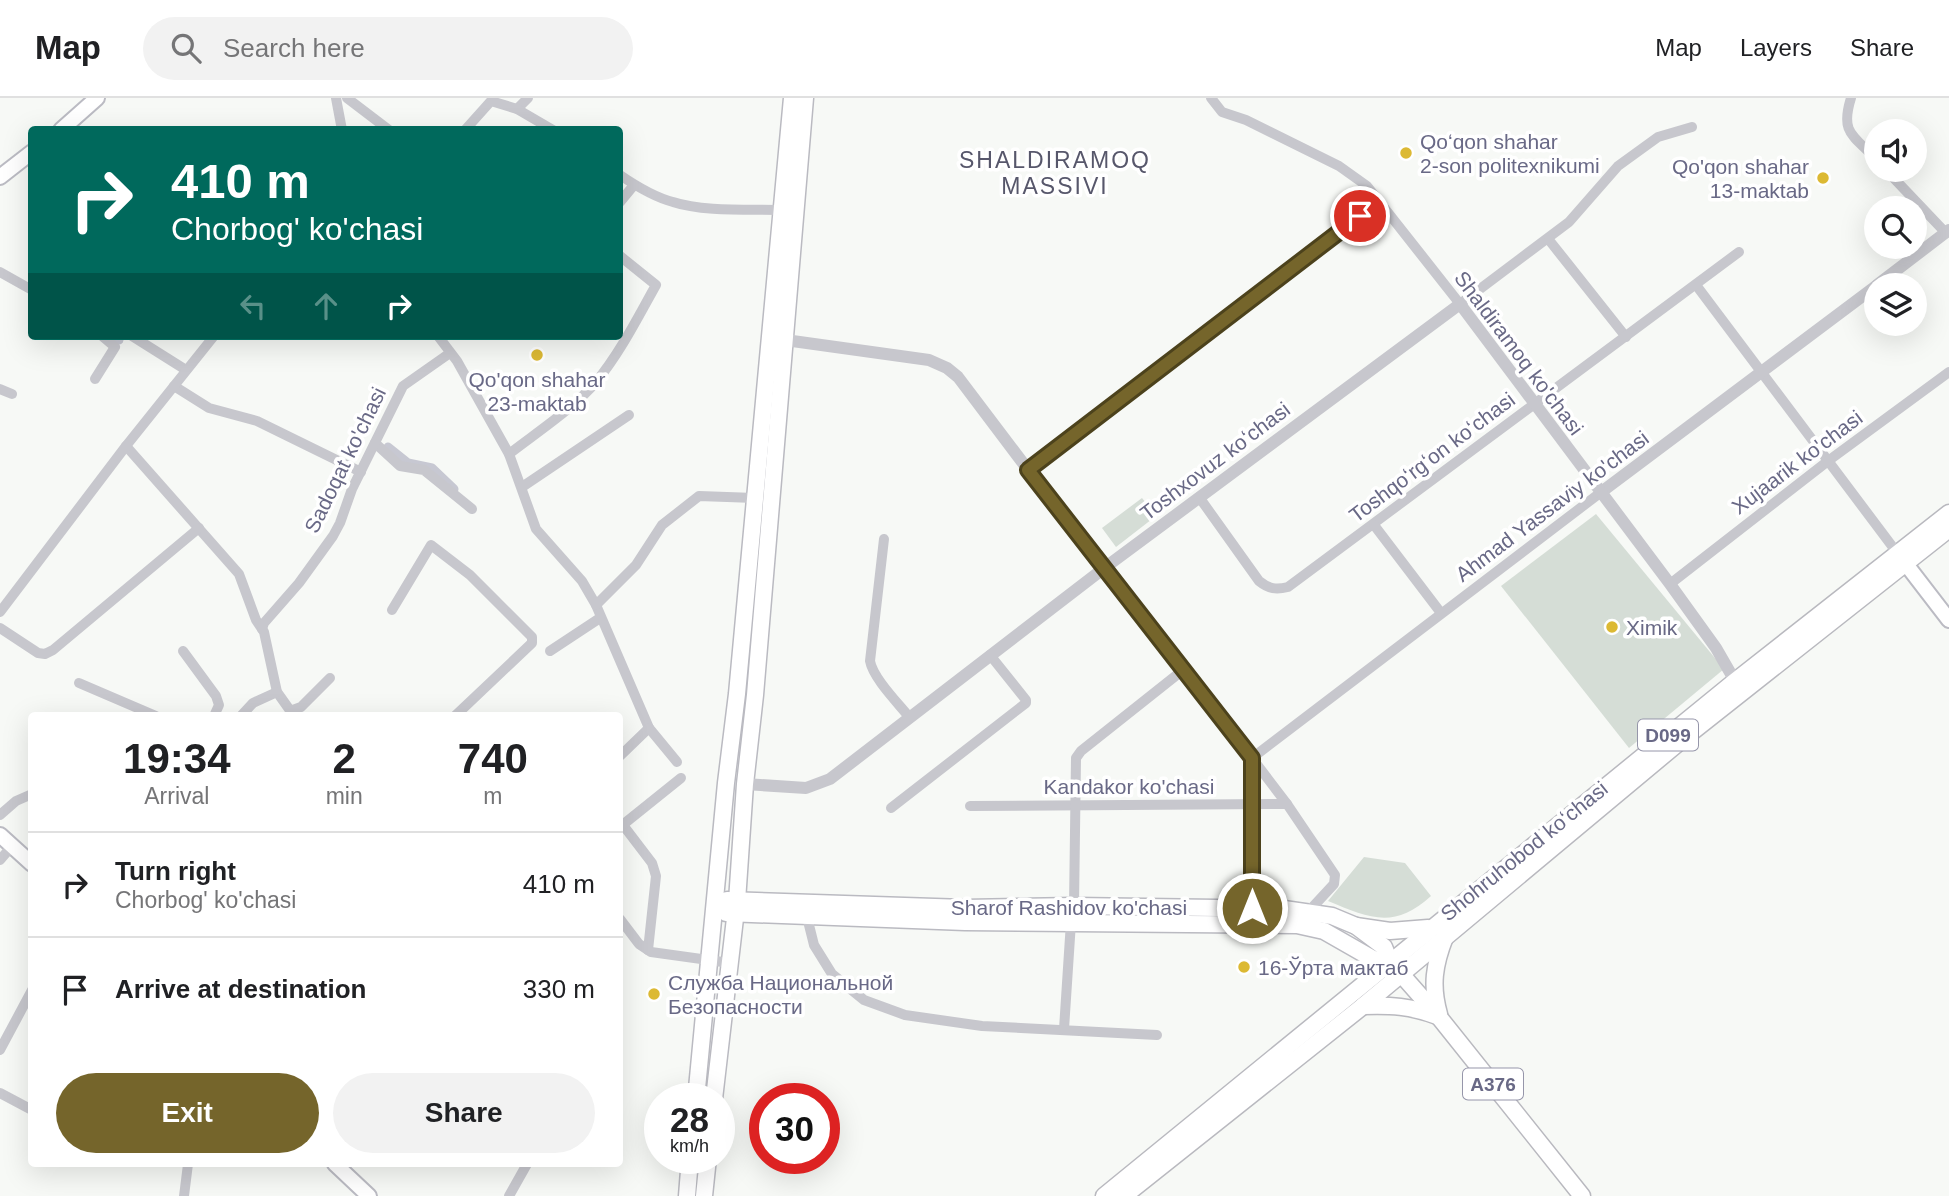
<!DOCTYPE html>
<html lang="en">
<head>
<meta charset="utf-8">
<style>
  :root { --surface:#fff; --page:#f2f2f2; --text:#202124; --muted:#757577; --line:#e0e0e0; --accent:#75652b }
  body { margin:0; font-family:Helvetica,sans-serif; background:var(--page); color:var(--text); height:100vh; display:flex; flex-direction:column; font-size:26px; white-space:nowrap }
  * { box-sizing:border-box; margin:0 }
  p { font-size:23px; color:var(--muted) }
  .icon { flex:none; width:38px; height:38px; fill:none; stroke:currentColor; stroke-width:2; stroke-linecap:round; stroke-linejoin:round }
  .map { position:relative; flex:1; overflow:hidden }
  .panel { position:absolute; left:28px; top:614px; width:595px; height:455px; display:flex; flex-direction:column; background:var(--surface); border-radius:7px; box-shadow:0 7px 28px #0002 }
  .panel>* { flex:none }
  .hud { position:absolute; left:28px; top:28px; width:595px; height:214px; border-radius:7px; box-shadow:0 7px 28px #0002; background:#00695c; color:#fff; overflow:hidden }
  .tools { position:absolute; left:1864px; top:21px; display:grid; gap:14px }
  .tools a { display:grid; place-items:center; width:63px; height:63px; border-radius:50%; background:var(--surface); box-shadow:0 7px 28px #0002; font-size:35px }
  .speed { position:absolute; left:644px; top:985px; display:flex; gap:14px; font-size:35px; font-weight:700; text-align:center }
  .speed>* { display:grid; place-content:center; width:91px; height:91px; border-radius:50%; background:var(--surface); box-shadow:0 7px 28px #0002; line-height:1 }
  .speed small { font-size:18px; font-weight:400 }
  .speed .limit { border:10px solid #d22; background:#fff; color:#111 }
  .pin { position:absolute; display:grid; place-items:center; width:60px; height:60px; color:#fff; margin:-30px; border:4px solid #fff; border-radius:50%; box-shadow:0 2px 7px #0007 }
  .me { position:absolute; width:77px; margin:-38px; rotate:0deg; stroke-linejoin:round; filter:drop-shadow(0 0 5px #0008) }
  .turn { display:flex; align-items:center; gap:24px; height:147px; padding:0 28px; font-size:32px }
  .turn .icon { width:91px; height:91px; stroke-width:2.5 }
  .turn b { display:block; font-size:49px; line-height:60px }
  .lanes { display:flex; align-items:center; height:66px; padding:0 28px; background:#0003; justify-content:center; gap:35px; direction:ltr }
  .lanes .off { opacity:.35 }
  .eta { display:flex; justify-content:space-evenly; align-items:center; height:119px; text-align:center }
  .eta b { font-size:42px; font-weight:700; line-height:49px }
  .cta { display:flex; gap:14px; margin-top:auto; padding:14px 28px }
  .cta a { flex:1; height:80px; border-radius:42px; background:var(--accent); color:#fff; font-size:28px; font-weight:700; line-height:80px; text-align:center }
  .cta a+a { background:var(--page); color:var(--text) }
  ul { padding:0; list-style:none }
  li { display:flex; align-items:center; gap:21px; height:105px; padding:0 28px; border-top:2px solid var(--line) }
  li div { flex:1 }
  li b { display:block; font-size:26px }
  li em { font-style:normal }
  header { display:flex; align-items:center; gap:42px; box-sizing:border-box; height:98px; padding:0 35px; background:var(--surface); border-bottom:2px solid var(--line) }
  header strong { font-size:33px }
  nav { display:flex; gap:38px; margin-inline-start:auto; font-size:24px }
  .search { width:490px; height:63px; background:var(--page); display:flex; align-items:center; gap:18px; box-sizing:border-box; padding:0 24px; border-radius:38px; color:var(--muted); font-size:26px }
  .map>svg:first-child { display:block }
  .green { fill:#d5ddd6 }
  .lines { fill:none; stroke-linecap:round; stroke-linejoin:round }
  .canal { stroke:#c7c8d2; stroke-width:9 }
  .secondary-casing { stroke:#bbbbc3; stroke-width:18 }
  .primary-casing { stroke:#babac1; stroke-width:19 }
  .trunk-casing { stroke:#b9b9bf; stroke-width:19 }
  .minor { stroke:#c7c7cd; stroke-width:10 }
  .tertiary { stroke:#c7c7cd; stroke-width:12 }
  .secondary { stroke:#fff; stroke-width:14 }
  .primary { stroke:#fff; stroke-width:16 }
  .trunk { stroke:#fff; stroke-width:16 }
  .route-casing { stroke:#4c421c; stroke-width:18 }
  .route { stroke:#75652b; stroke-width:12 }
  .poi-dot { fill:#dcb933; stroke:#fff; stroke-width:2.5 }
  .labels { text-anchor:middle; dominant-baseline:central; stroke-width:7; stroke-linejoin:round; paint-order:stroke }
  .shield { fill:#fff; stroke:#9696aa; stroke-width:2 }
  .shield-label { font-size:19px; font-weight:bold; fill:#696986 }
  .poi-label { font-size:21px; fill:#696986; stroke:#fff; text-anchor:start }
  .street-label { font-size:21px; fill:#696986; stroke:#fff }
  .neighbourhood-label { font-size:23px; letter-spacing:2px; fill:#57576b; stroke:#fff }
</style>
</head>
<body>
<header>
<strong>Map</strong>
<div class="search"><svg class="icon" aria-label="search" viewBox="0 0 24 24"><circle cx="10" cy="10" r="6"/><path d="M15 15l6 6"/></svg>Search here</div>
<nav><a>Map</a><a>Layers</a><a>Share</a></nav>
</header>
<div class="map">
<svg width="1949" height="1098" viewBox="0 0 1949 1098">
  <rect width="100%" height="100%" fill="#f7f9f6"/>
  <g class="green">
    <path d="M1142,400L1156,418L1116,449L1102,430Z"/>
    <path d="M1596,416L1724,571L1629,650L1501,488Z"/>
    <path d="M1364,759L1405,765L1431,798C1394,832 1369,820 1328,803Z"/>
  </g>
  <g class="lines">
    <g class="canal">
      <path d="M113,238L119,242"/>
      <path d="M388,349L408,365L432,370L454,391"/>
    </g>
    <g class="secondary-casing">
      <g id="secondary">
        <path d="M61,32L97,0"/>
        <path d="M0,79L32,54"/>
        <path d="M1899,457L1949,522"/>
        <path d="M0,737L32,766"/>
        <path d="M335,1066L369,1098"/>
      </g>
    </g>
    <g class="primary-casing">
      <g id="primary">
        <path d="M727,802L965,810L1074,808L1284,811L1332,818L1356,828L1384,849L1390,864"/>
        <path d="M726,815L965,824L1297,827L1324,833L1373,861L1390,864"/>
        <path d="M696,1001L726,685L737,596L792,0"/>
        <path d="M714,1001L737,803L745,686L755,597L805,0"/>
        <path d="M687,1098L690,1060"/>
        <path d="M704,1098L708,1060"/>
      </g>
    </g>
    <g class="trunk-casing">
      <g id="trunk">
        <path d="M1356,828L1390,833L1428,830"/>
        <path d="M1394,868L1439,919L1582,1098"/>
        <path d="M1363,908C1390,907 1411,908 1437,918"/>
        <path d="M1439,916C1431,888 1434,867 1445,839"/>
        <path d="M1104,1098L1734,584L1949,415"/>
        <path d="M1124,1098L1363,908L1683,641L1949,431"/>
      </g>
    </g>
    <g class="minor">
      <path d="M336,0L342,32"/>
      <path d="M347,0L389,32"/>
      <path d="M1211,0L1222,14L1246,22L1339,68L1367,88L1460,206L1569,124L1618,68L1658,39L1692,29"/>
      <path d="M1851,0C1840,35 1853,37 1876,61"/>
      <path d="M517,11L528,0"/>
      <path d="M465,32L491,3L517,11L553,32"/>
      <path d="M1886,72L1946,135"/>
      <path d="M620,77C636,88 654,99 673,104C703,114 750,111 782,112"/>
      <path d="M620,104L634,87"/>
      <path d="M1549,142L1626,239"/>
      <path d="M0,174L32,192"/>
      <path d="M1696,187L1898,456"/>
      <path d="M132,238L186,272"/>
      <path d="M438,238L457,263L509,356L536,431L582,483L596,507L649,630L620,658"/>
      <path d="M95,281L115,249L102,238"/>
      <path d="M174,288L209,310L257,323L361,374"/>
      <path d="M0,291L12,296"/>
      <path d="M375,345L400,368L424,372L472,411"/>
      <path d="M126,348L239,476L256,522L264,534L277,594L294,618"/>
      <path d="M509,356C536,335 574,310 596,284C620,255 638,219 656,187L620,158"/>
      <path d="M1028,372L1379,104"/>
      <path d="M522,389L629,317"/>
      <path d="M1199,399L1259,483C1269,491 1276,492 1288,489L1739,154"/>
      <path d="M1374,427L1441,515"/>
      <path d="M884,441L870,563C873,580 898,605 910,620"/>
      <path d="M1103,471L1252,660V810"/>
      <path d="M1670,486L1828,363L1949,274"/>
      <path d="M596,507L636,467L662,427L699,398L755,400"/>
      <path d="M392,512L431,447L470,477L532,539V545L455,618"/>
      <path d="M0,514L126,348L214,238"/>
      <path d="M0,530L38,555L45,556L53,552L199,430"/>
      <path d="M262,531L264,525L299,485L333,438L340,425L352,391L403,288L450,255"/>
      <path d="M183,553L216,598L219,607L214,618"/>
      <path d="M550,553L600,520"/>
      <path d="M79,585L156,618"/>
      <path d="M290,613L301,609L330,580"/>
      <path d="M241,618L253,605L277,594"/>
      <path d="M649,630L677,664"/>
      <path d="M970,708L1287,706"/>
      <path d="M891,710L1026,605V602L990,557"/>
      <path d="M0,717L16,703L32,696"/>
      <path d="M623,727L652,765L656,778L648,852"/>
      <path d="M620,729L681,680"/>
      <path d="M0,762L12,748"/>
      <path d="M1074,808L1076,660L1081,653L1183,572"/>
      <path d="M1309,813L1334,786L1335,777L1287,706L1252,660L1600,395"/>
      <path d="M807,819L814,847L832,876L864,902L905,917L982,928L1157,937"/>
      <path d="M620,821L639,846L651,854L730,865"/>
      <path d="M1064,931L1071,824"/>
      <path d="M0,952L32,892"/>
      <path d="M0,995L32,1012"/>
      <path d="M184,1098L188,1066"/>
      <path d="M509,1098L527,1066"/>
    </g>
    <g class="tertiary">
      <path d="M1877,187L1949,132"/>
      <path d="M778,241L929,262L947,270L958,279L1103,471"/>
      <path d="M1600,395L1876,188"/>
      <path d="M745,686L806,690L830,681L1103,471L1460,206L1670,486L1716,550L1739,590"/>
    </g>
    <use href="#secondary" class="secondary"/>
    <use href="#primary" class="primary"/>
    <use href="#trunk" class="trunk"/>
  </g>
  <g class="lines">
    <g class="route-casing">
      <path id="route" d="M1252,810V660L1028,372L1360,118"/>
    </g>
    <use href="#route" class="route"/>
  </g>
  <g class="poi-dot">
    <circle cx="1406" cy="55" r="7"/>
    <circle cx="1823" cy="80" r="7"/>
    <circle cx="537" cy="257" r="7"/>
    <circle cx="1612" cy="529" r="7"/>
    <circle cx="1244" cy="869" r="7"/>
    <circle cx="654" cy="896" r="7"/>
  </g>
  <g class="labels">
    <g class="shield">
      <rect x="1638" y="621.5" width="60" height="31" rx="5"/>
      <rect x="1463" y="970.5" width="60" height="31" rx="5"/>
    </g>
    <g class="shield-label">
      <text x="1668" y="637">D099</text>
      <text x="1493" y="986">A376</text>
    </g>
    <g class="poi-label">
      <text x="1420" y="43">Qoʻqon shahar<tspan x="1420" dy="24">2-son politexnikumi</tspan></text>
      <text x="1809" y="68" text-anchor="end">Qo'qon shahar<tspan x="1809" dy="24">13-maktab</tspan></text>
      <text x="537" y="281" text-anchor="middle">Qo'qon shahar<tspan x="537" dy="24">23-maktab</tspan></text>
      <text x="1626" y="529">Ximik</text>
      <text x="1258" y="869">16-Ўрта мактаб</text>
      <text x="668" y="884">Служба Национальной<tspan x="668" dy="24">Безопасности</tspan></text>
    </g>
    <g class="street-label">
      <text transform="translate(1519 255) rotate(53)">Shaldiramoq ko'chasi</text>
      <text transform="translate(1432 359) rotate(-37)">Toshqoʻrgʻon koʻchasi</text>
      <text transform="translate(345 362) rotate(-64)">Sadoqat ko'chasi</text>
      <text transform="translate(1215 363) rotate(-37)">Toshxovuz koʻchasi</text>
      <text transform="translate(1797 364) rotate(-37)">Xujaarik ko'chasi</text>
      <text transform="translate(1552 408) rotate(-37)">Ahmad Yassaviy ko'chasi</text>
      <text x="1129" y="688">Kandakor ko'chasi</text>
      <text transform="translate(1524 753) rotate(-39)">Shohruhobod koʻchasi</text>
      <text x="1069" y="809">Sharof Rashidov ko'chasi</text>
    </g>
    <g class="neighbourhood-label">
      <text x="1055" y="62">SHALDIRAMOQ<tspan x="1055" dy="26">MASSIVI</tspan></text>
    </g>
  </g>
</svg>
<div class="tools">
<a><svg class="icon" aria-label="sound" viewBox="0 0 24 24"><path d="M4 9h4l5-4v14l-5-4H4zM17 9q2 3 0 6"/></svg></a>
<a><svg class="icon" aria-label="search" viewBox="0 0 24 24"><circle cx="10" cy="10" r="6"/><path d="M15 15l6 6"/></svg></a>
<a><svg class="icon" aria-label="layers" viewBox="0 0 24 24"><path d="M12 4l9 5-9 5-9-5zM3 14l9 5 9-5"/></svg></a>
</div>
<div class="speed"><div>28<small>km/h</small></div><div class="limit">30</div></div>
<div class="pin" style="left:1360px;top:118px;background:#d93025"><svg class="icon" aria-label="arrive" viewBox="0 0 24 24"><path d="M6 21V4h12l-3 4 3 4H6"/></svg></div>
<svg class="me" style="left:1252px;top:810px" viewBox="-20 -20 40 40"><circle r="17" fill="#75652b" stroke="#fff" stroke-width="3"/><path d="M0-11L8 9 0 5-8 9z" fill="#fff"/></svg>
<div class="hud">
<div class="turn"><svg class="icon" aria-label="right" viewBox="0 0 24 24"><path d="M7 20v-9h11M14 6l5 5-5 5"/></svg><div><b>410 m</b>Chorbog' ko'chasi</div></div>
<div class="lanes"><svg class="icon off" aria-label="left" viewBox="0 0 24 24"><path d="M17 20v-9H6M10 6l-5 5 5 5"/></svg><svg class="icon off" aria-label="ahead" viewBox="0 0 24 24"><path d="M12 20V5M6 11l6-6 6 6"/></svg><svg class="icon" aria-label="right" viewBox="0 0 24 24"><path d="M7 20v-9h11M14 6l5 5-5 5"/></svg></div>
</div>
<section class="panel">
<div class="eta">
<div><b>19:34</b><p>Arrival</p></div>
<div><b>2</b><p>min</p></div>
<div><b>740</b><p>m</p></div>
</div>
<ul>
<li><svg class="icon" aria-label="right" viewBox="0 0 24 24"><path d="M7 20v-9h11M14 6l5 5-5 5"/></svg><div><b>Turn right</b><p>Chorbog' ko'chasi</p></div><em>410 m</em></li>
<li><svg class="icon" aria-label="arrive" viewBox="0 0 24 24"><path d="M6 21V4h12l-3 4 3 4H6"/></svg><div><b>Arrive at destination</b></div><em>330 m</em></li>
</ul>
<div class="cta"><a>Exit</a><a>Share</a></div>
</section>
</div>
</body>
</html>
